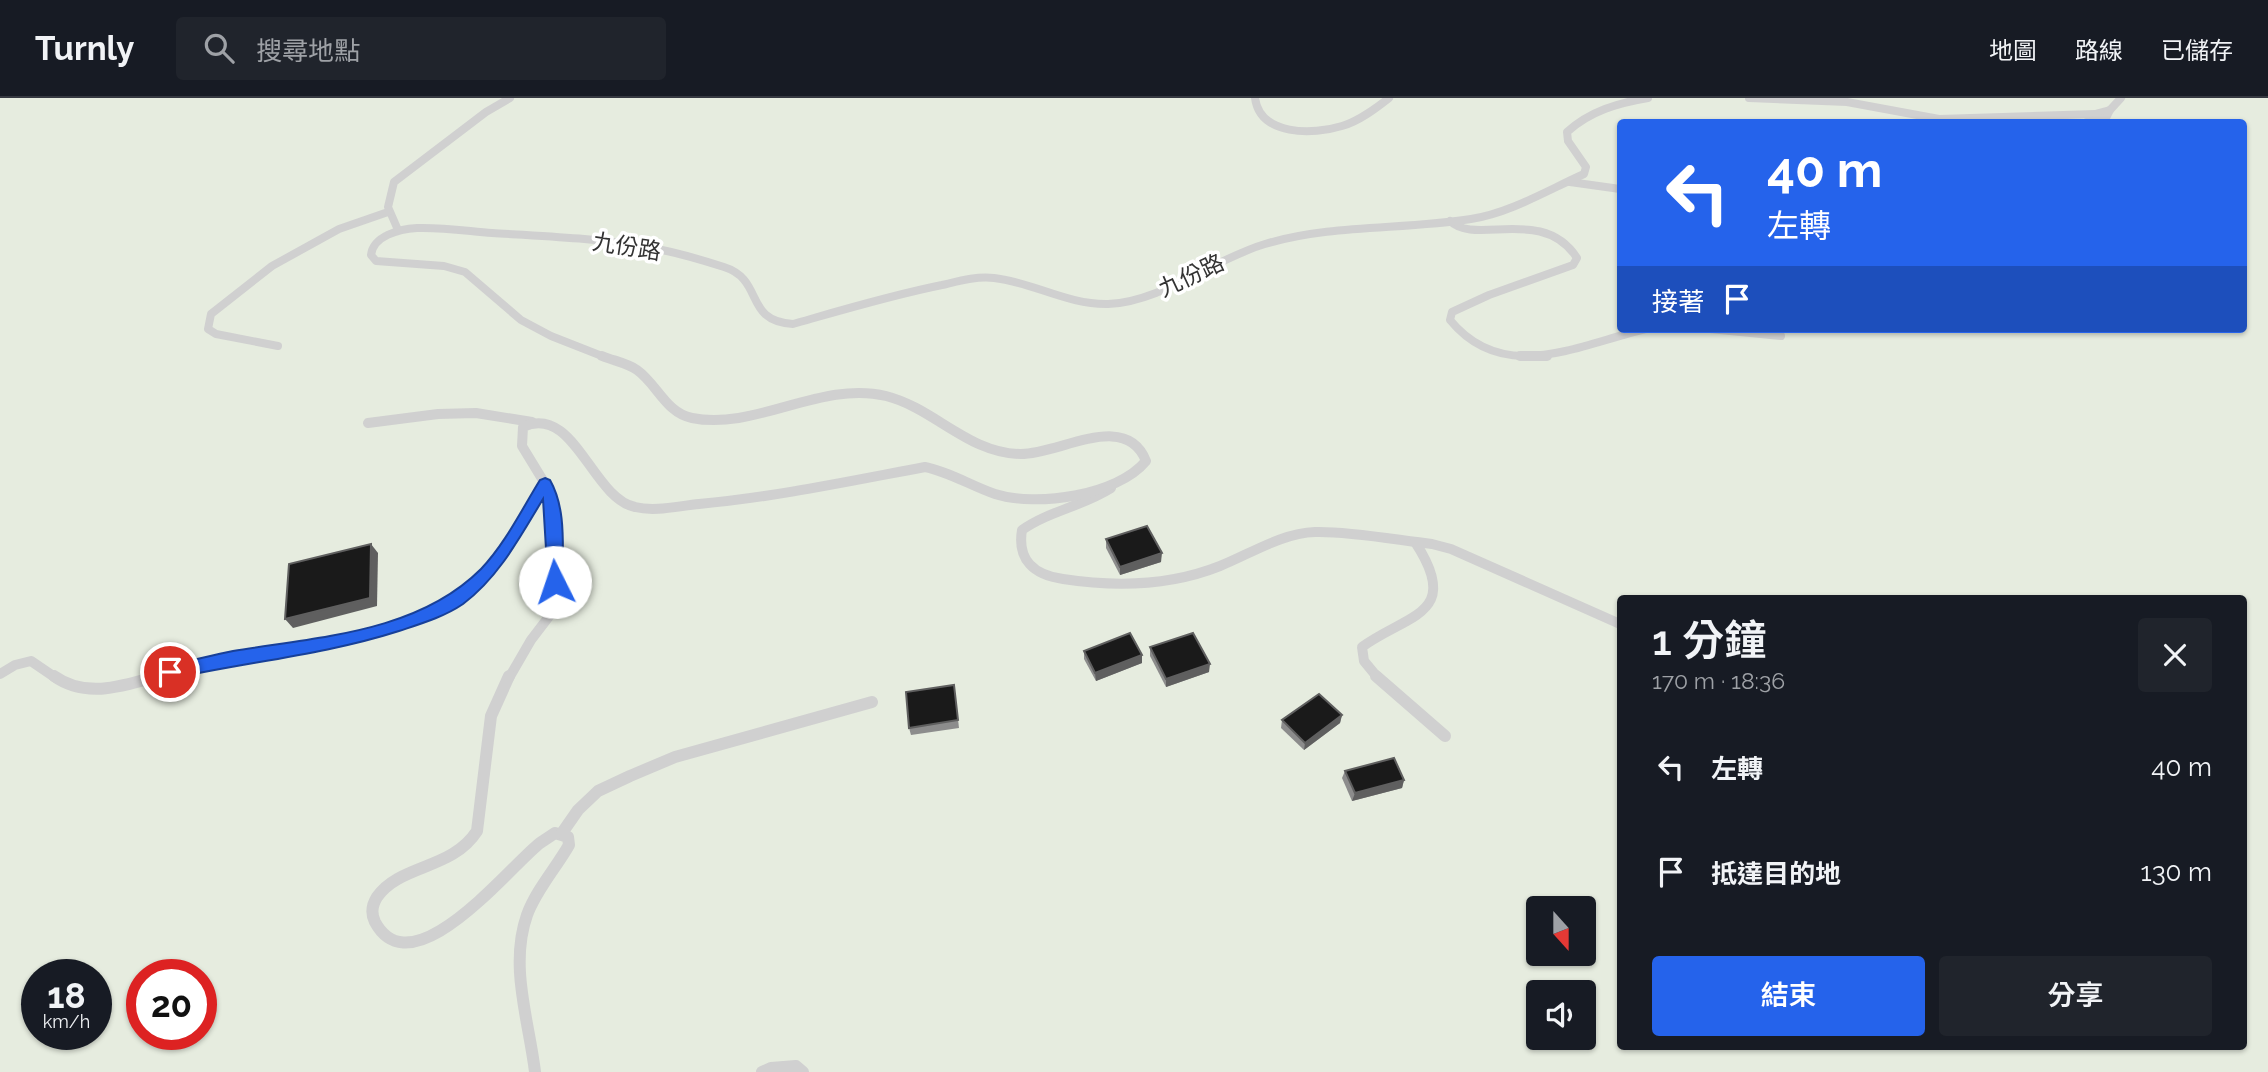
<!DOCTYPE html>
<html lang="zh-TW">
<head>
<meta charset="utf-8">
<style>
  :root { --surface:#171b24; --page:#20242c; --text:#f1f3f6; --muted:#9ea1a6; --line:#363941; --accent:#2563eb }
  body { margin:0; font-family:Raleway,"Noto Sans TC",sans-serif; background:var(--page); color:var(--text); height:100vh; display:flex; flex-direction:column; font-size:26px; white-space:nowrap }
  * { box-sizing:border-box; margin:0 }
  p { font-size:23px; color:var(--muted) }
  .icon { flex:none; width:38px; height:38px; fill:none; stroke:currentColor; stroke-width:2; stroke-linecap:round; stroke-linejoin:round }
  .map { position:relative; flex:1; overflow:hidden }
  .sheet { position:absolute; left:1617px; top:497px; width:630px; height:455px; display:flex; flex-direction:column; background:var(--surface); border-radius:7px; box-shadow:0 2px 5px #0004 }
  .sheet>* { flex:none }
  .guide { position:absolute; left:1617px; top:21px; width:630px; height:214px; border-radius:7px; box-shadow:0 2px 5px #0004; background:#2563eb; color:#fff; overflow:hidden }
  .needle { width:46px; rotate:159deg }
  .buttons { position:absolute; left:1526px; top:798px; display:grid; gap:14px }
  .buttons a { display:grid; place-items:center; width:70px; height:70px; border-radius:7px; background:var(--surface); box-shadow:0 2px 5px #0004; font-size:35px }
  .speed { position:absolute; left:21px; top:861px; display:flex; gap:14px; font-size:35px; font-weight:700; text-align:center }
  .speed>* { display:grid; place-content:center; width:91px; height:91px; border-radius:50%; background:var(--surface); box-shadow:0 2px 5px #0004; line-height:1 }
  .speed small { font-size:18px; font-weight:400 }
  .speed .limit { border:10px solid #d22; background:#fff; color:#111 }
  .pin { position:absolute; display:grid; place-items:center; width:60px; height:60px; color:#fff; margin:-30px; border:4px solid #fff; border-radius:50%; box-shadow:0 2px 7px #0007 }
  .me { position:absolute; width:77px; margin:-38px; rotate:356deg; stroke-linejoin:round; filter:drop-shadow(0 0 5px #0008) }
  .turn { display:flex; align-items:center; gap:24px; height:147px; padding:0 35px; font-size:32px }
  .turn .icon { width:91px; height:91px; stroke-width:2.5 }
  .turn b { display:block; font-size:49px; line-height:60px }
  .then { display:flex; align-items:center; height:66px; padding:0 35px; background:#0003; gap:14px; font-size:26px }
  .round { display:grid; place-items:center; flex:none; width:74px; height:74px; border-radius:7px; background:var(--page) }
  .summary { display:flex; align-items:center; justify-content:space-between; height:119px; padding:0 35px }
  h1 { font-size:42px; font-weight:600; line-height:52px }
  .action { display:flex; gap:14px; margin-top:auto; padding:14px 35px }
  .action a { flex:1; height:80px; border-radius:7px; background:var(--accent); color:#fff; font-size:28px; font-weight:600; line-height:80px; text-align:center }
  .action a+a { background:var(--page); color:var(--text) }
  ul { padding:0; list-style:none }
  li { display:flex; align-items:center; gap:21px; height:105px; padding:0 35px }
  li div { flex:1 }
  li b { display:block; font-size:26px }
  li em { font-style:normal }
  header { display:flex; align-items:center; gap:42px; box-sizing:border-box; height:98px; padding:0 35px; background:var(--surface); border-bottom:2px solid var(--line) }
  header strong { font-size:33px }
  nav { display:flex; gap:38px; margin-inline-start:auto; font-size:24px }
  .search { width:490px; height:63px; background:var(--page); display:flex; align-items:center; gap:18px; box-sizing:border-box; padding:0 24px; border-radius:7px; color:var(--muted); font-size:26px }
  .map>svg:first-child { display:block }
  .green { fill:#e6ecdf; fill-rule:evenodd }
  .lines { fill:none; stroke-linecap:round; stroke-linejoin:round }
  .service-far2 { stroke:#d0d0d0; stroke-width:8 }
  .service-far1 { stroke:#d0d0d0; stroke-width:10 }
  .service { stroke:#d0d0d0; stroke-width:12 }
  .wall { fill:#8c8c8c }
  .shaded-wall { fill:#5f5f5f }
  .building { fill:#1a1a1a; stroke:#5f5f5f; stroke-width:2 }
  .route { fill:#2563eb; stroke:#184099; stroke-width:2 }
  .labels { text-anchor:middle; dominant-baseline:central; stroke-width:7; stroke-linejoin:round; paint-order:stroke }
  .street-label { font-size:23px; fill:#333; stroke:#fff }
</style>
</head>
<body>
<header>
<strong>Turnly</strong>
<div class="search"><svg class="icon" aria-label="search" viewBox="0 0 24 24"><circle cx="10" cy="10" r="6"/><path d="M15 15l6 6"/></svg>搜尋地點</div>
<nav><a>地圖</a><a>路線</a><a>已儲存</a></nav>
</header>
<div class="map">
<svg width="2268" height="974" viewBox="0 0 2268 974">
  <rect width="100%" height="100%" fill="#fff"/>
  <path class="green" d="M0,0H2268V974H0ZM1620,24H2244V231H1620ZM1620,500H2244V948H1620ZM1538,810H1584V856H1538ZM37,877H96V936H37ZM142,877H201V936H142ZM1538,894H1584V940H1538Z"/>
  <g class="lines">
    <g class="service-far2">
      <path d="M1255,0C1260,38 1313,37 1342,28C1359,23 1375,11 1389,0"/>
      <path d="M1749,0L1847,4L1939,21L2095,16L2110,12L2121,0"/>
      <path d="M2087,24L2106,20L2110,12"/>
      <path d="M1570,84L1620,91"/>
      <path d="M1450,123C1475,148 1543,107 1577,160L1573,167L1489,197L1452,214L1450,222C1504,288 1580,246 1646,231"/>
      <path d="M398,132L388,109L394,84L486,14L510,0"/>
      <path d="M1710,231L1781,238"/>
      <path d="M278,248L216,236L208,231L211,216L272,168L339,131L388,114"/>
      <path d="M607,260L551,238L521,222L465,174L444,168L376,163L371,157C373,138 399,131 417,130C441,129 467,133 492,135C543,138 595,140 646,149C672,153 699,161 724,169C765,182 743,223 793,226C842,212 892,197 942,187C959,183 976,178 994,180C1032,184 1068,207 1108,206C1161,204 1214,161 1265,146C1332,126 1403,132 1471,121C1510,115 1548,92 1584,76L1586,69L1568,43L1567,34C1590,13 1618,5 1648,0"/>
    </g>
    <g class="service-far1">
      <path d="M1520,258H1547"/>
      <path d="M368,325L438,316L476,315L532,324"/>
      <path d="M1111,390C1083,408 1049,413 1022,432C1017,462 1034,477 1063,481C1115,489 1170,488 1220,468C1250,456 1282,435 1315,434C1349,433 1397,442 1432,446L1451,451L1620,526"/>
      <path d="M0,576L15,567L31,563L56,580"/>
      <path d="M152,580C244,553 400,552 472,490C504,461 525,423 545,386"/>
      <path d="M509,580L531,542L557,508L552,406L547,389L522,348L523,329C574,305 592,400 635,409C655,414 678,408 699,406C775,399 850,383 925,369C950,374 971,388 995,396C1036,409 1117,398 1146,363C1126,312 1060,356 1021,356C969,356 934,310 886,298C821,282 755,333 692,320C666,315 657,286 637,272C627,265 614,263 602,258"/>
      <path d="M1378,580L1364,563L1362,549C1407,516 1463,517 1415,444"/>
    </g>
    <g class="service">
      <path d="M54,578C86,601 123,588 158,578"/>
      <path d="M509,578L491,618L477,733C452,772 400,766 377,799C372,807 371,816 375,824C412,893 510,768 540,745L555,735L568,739L569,747C556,770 536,792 527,817C509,868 529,923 535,974"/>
      <path d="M1376,578L1445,638"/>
      <path d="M562,735L578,712L598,693L630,678L675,659L872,604"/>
      <path d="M762,974L771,970L796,968L803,974"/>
    </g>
  </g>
  <g class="wall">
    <path d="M1106,441L1161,464L1120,477L1106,450Z"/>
    <path d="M1150,549L1209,574L1166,589L1150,558Z"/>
    <path d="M1084,553L1142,557V565L1096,583L1084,561Z"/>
    <path d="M954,587L959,630L911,637L909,630Z"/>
    <path d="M1342,617L1340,625L1304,652L1281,630L1282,622Z"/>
    <path d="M1345,673L1404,682L1402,690L1352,703L1342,680Z"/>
  </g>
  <g class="shaded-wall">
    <path d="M371,446L378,455L377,508L293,530L285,521Z"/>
    <path d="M1162,455L1161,464L1120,477V469Z"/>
    <path d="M1142,557V565L1096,583L1095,575Z"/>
    <path d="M1210,566L1209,574L1166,589V581Z"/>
    <path d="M1342,617L1340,625L1304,652L1305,645Z"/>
    <path d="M1404,682L1402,690L1352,703L1355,695Z"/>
  </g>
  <g class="building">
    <path d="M1147,428L1162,455L1120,469L1106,441Z"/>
    <path d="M371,446L370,500L285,521L289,466Z"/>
    <path d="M1130,535L1142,557L1095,575L1084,553Z"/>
    <path d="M1193,535L1210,566L1166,581L1150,549Z"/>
    <path d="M954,587L958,622L909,630L906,594Z"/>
    <path d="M1319,596L1342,617L1305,645L1282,622Z"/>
    <path d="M1394,660L1404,682L1355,695L1345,673Z"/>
  </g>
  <path class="route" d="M545,380L550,382C567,412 562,450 563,484L561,488H550L548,484L543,401C520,439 499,479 463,506C444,519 420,526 399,533C324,557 246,564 170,581L164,579L162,574L164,569L170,567C191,563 212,557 233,553C317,539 417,535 481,471C505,446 522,411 540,382Z"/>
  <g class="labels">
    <g class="street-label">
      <text transform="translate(627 148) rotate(9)">九份路</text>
      <text transform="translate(1191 177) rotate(-25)">九份路</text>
    </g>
  </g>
</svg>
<div class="buttons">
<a><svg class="needle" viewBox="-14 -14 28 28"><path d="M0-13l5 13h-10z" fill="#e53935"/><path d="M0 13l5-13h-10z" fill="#9ea1a6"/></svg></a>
<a><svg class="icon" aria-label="sound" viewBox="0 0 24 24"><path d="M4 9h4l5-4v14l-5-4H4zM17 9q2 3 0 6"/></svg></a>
</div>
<div class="speed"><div>18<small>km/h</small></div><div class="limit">20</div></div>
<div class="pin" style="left:170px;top:574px;background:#d93025"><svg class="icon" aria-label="arrive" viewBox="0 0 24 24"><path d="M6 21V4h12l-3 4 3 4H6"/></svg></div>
<svg class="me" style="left:555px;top:484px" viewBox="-20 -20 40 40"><circle r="19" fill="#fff"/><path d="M0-13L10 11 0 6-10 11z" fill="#2563eb"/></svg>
<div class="guide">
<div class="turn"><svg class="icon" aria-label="left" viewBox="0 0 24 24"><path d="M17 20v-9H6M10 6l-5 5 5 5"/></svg><div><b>40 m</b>左轉</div></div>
<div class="then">接著<svg class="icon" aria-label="arrive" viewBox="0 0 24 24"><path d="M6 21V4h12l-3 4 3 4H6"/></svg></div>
</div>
<section class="sheet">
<div class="summary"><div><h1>1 分鐘</h1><p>170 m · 18:36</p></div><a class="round"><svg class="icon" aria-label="close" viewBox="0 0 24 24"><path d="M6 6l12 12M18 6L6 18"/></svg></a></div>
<ul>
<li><svg class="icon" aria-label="left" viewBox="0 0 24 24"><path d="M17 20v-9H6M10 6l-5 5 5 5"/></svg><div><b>左轉</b></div><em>40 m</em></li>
<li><svg class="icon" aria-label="arrive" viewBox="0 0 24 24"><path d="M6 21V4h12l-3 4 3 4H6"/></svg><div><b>抵達目的地</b></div><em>130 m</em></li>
</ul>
<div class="action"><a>結束</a><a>分享</a></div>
</section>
</div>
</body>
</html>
